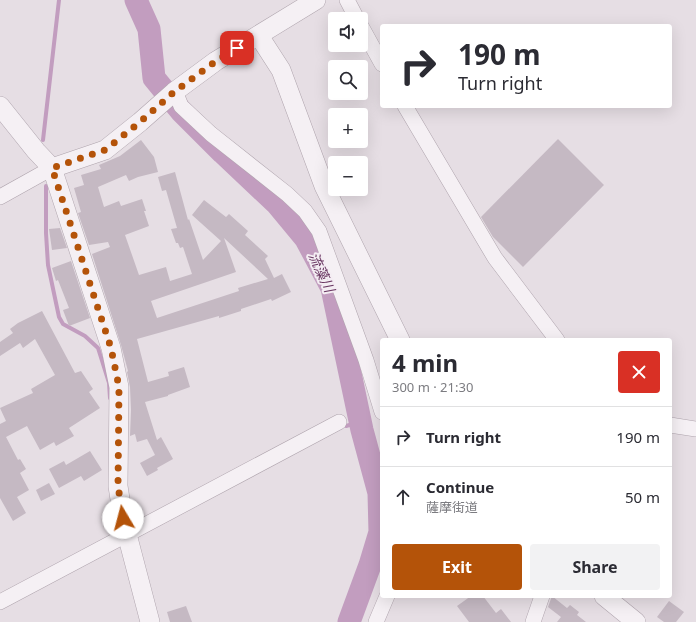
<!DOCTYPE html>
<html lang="en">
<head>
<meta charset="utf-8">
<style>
  :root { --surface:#fff; --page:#f2f2f3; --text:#2b2b33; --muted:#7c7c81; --line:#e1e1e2; --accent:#b45309 }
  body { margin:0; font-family:"Noto Sans","Noto Sans JP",sans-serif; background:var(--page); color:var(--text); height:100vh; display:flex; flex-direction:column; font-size:15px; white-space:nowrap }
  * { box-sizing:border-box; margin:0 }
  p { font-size:13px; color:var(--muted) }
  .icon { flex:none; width:22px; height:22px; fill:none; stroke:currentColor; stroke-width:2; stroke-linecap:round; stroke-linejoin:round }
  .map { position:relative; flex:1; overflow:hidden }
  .side { position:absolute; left:380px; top:338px; width:292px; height:260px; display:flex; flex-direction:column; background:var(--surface); border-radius:4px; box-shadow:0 4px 16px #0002 }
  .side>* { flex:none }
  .guide { position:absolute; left:380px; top:24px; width:292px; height:84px; border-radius:4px; box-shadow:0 4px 16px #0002; background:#fff; color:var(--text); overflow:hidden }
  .buttons { position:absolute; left:328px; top:12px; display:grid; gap:8px }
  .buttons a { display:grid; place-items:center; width:40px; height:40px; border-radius:4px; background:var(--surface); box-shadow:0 4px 16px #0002; font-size:20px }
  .pin { position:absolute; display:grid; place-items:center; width:34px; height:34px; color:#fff; margin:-17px; border-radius:8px; box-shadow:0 2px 6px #0006 }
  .me { position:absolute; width:44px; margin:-22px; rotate:352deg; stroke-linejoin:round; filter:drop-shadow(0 0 3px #0008) }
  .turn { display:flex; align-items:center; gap:14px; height:84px; padding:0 12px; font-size:18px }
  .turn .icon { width:52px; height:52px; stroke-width:2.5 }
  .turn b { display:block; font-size:28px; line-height:34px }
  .round { display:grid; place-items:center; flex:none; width:42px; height:42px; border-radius:4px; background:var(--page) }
  .headline { display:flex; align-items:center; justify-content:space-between; height:68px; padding:0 12px }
  h1 { font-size:24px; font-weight:700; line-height:30px }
  .action { display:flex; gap:8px; margin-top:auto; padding:8px 12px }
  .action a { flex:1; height:46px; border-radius:4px; background:var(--accent); color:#fff; font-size:16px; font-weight:700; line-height:46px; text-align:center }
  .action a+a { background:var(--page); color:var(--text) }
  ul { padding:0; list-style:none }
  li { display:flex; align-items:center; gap:12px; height:60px; padding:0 12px; border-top:1px solid var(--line) }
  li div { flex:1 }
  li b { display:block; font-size:15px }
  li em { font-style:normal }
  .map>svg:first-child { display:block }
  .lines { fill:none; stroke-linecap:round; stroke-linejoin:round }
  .stream { stroke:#c29dbf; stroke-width:4 }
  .river { stroke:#c29dbf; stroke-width:23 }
  .building { fill:#c5b9c3; fill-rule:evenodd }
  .minor-casing { stroke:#afa4ad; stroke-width:16 }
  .tertiary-casing { stroke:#afa4ad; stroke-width:20 }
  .minor { stroke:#f5f0f4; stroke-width:15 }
  .tertiary { stroke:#f5f0f4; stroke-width:19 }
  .route { stroke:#b45309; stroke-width:7; stroke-dasharray:0 12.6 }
  .labels { text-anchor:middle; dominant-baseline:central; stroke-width:4; stroke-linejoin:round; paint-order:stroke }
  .water-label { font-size:14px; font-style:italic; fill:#6a3863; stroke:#f4edf3 }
</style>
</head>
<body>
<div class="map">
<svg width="696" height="622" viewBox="0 0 696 622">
  <rect width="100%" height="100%" fill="#e6dee4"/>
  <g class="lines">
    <g class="stream">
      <path d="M43,140L59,0"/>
      <path d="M46,186V233L48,265L59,317L63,324L85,336L98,348L109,383L110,398"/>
      <path d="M346,426L353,424L362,430"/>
    </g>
    <path class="river" d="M136,0L149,29L154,78L181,111L223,153L277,204L306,239L332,288L362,430L379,493L380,532L370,565L349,622"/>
  </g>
  <g class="building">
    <path d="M558,139L604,185L523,267L493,237L481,217Z"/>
    <path d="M141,140L154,157L158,172L138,177L129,181L126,175L98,187L104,207L119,201L121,206L142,199L146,211H144L149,226L125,235L139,275L166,267L170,281L192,274L183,247L180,248L178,243H176L171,229L177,228L166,190L162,191L158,177L175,172L188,220L189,219L203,260L221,241L192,215L204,200L226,217L229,214L248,231L245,235L268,256L265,259L274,278L282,274L291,292L272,301L271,299L241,309V311L219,318V316L137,339L148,382L169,376L168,372L184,367L190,387L168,395V396L145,402L157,440L161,437L173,459L157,468L158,470L147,476L140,463L155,455L147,439L137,442L135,434L130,436L131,410L130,387L127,372L128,371L121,345L92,254L110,247L108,242L89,245L78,213L81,212L74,188L84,185L81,175L101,169L99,165L120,156ZM224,238L268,279L238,288L239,291L157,318L151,301L236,272Z"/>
    <path d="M60,228L67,248L52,250L49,229Z"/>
    <path d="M71,261L90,318L69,326L63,310L69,308L58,280L56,281L52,268Z"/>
    <path d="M42,311L75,373L81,371L93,389L89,392L100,408L69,428L74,436L56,446L54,442L40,450L27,426L6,437L18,460L20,459L26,469L20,473L29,490L17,497L26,513L13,521L0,498V424L6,421L0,408L33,393L31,389L55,375L35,339L23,348L20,343L0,356V342L13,333L10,329L18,323Z"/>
    <path d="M90,451L102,470L84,481L81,476L59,488L49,469L64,461L66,465Z"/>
    <path d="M49,483L55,494L41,501L36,490Z"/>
    <path d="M471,596H483L496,613L501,609L511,622H469L457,606Z"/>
    <path d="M552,596L567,608L570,605L579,612L577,615L586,622H557L561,617L548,607Z"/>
    <path d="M669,601L684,612L676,622H664L657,617Z"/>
    <path d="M186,606L192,622H170L167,612Z"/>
  </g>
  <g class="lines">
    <g class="minor-casing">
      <g id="minor">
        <path d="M347,0L357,19"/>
        <path d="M361,26L382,64"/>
        <path d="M175,91L181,106L211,134L287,194L305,211L319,231L366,360L382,412"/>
        <path d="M405,106L495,258L557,340"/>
        <path d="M0,197L52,168"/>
        <path d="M670,425L696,429"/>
        <path d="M0,602L339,422"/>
        <path d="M376,622L387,596"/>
        <path d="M533,622L542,596"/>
      </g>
    </g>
    <g class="tertiary-casing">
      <g id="tertiary">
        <path d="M259,36L281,70L324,186L400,340"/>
        <path d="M0,106L36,151L52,168L111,348L119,387L118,486L123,519L150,622"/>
        <path d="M52,168L105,150L140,122L174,92L216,61L316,0"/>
        <path d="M604,596L636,622"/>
      </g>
    </g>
    <use href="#minor" class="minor"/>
    <use href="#tertiary" class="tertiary"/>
  </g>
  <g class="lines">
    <path class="route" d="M123,518L118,486L119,387L111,348L52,168L105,150L140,122L174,92L216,61L237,48"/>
  </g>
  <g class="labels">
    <g class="water-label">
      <text transform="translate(322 272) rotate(65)">流藻川</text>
    </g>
  </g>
</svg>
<div class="buttons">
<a><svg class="icon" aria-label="sound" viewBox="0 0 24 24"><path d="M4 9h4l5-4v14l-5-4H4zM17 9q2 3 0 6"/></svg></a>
<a><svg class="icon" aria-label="search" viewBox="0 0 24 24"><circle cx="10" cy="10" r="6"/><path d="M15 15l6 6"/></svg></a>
<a>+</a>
<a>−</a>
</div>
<div class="pin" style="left:237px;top:48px;background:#d93025"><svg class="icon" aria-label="arrive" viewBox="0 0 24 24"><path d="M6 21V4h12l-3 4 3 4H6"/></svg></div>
<svg class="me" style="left:123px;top:518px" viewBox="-20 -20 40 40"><circle r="19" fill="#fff"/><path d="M0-13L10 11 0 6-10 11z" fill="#b45309"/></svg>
<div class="guide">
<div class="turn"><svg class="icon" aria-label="right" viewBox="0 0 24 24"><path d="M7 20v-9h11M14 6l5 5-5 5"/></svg><div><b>190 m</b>Turn right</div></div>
</div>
<section class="side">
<div class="headline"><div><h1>4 min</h1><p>300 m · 21:30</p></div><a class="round" style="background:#d93025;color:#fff"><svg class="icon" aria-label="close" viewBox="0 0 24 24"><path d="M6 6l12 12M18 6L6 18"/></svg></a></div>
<ul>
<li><svg class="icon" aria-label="right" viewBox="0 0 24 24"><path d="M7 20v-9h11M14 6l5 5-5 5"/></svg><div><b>Turn right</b></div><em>190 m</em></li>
<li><svg class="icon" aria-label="ahead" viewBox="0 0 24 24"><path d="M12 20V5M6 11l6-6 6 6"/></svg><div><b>Continue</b><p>薩摩街道</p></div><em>50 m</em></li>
</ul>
<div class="action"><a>Exit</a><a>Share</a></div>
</section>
</div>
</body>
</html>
